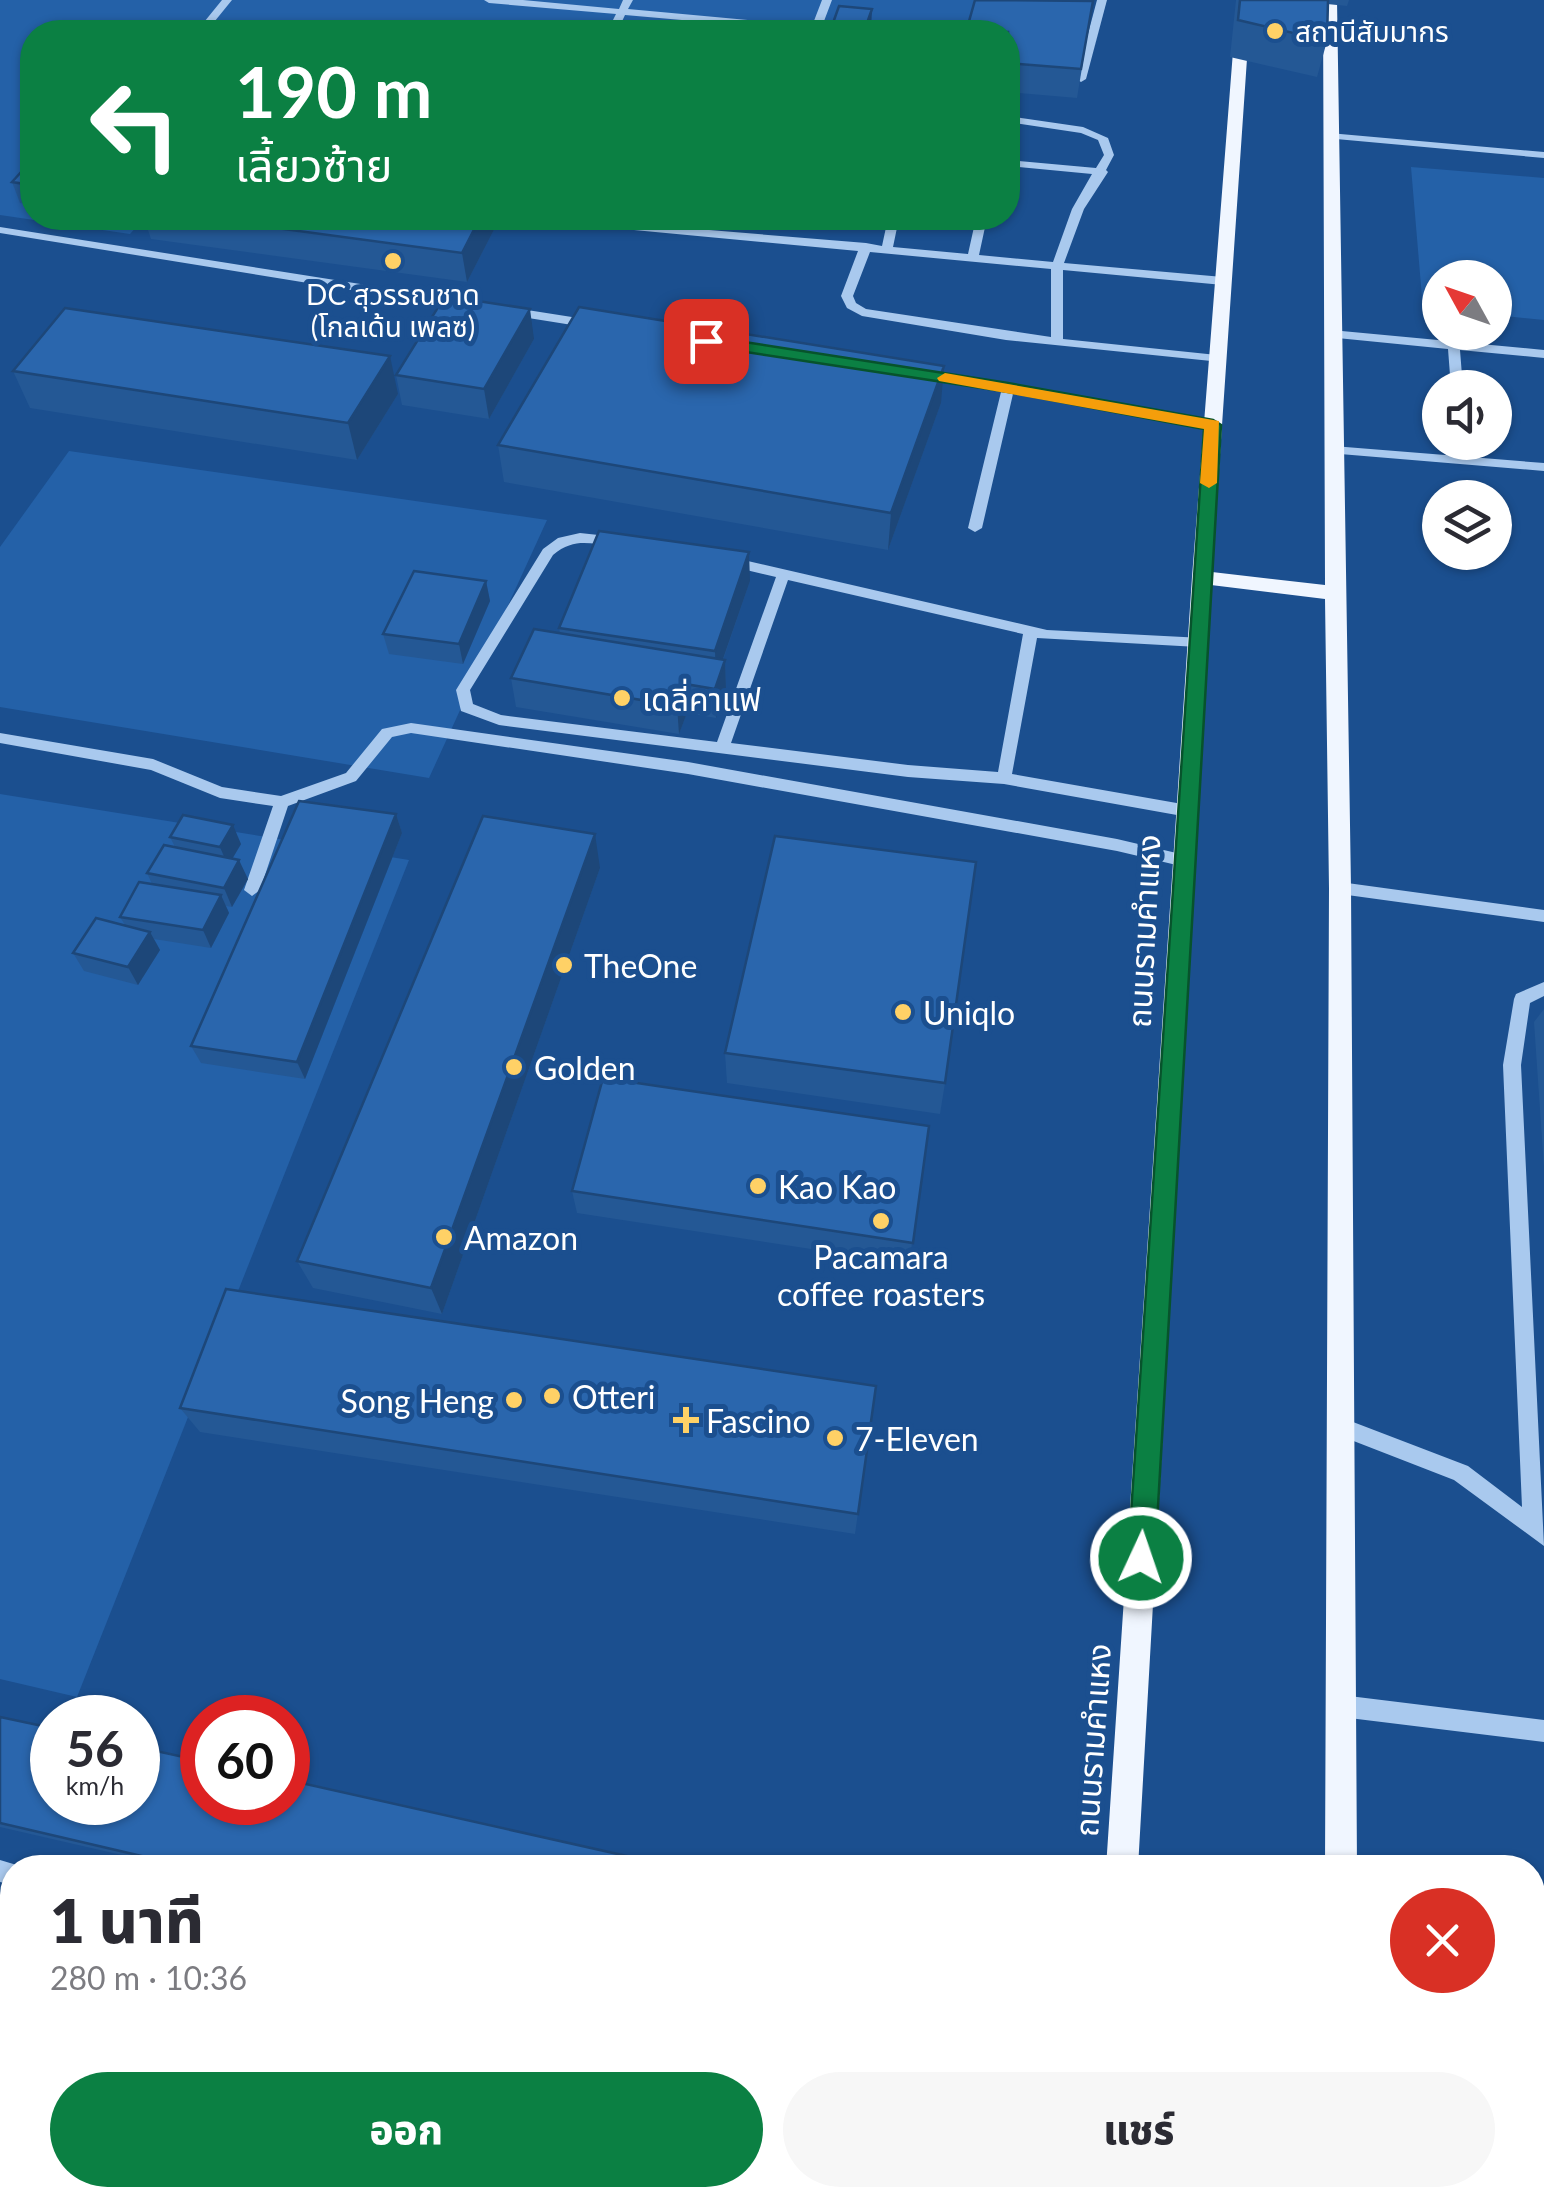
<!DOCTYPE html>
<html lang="th">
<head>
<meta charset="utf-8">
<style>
  :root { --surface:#fff; --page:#f7f7f7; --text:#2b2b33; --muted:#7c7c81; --accent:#0b8043 }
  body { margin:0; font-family:Lato,"Noto Sans Thai",sans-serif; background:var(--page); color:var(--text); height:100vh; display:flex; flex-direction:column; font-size:38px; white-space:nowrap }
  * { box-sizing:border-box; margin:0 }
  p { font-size:32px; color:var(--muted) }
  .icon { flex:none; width:55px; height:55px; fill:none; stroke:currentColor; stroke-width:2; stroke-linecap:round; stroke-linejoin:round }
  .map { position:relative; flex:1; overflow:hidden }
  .side { position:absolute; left:0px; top:1855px; width:1545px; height:352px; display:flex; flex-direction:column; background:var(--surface); border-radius:40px 40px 0 0; box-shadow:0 2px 8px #0004 }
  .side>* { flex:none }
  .hud { position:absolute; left:20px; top:20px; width:1000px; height:210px; border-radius:40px; box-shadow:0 2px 8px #0004; background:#0b8043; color:#fff; overflow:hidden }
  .needle { width:65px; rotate:310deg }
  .tools { position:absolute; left:1422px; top:260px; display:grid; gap:20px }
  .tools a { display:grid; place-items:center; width:90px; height:90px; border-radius:50%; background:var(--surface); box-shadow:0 2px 8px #0004; font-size:50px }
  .speed { position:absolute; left:30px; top:1695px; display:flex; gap:20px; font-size:50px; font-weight:700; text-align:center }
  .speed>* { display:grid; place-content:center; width:130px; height:130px; border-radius:50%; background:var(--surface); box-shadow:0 2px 8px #0004; line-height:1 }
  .speed small { font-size:25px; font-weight:400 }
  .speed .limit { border:15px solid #d22; background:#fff; color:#111 }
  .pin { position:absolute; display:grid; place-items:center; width:85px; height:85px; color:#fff; margin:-42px; border-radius:20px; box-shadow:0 5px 15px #0006 }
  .me { position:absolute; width:110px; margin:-55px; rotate:3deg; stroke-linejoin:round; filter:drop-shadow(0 0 8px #0008) }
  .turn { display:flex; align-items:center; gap:35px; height:210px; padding:0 50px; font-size:45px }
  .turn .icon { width:130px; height:130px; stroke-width:2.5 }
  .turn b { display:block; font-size:70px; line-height:85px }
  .round { display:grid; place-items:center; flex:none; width:105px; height:105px; border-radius:52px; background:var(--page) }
  .summary { display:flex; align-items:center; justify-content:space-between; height:170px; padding:0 50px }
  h1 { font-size:60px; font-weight:800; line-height:75px }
  .cta { display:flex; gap:20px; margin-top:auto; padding:20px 50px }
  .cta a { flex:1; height:115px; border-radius:60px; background:var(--accent); color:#fff; font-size:40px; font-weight:800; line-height:115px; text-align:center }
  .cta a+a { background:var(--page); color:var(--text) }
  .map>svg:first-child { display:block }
  .green { fill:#2461a8 }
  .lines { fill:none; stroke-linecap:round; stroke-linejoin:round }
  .minor { fill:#a9c9ee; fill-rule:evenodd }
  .major { fill:#f0f6ff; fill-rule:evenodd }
  .wall { fill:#245895 }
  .shaded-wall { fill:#1d4779 }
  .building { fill:#2a66ad; stroke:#1d4779; stroke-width:2.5 }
  .route { fill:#0b8043; stroke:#07532c; stroke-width:2.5 }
  .slow { fill:#f59e0b }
  .poi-dot { fill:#ffd166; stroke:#1b4f8f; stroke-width:4 }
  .labels { text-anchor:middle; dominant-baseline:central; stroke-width:10; stroke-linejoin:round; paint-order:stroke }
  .far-poi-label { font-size:28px; fill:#fff; stroke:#1b4f8f; text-anchor:start }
  .poi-label { font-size:32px; fill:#fff; stroke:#1b4f8f; text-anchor:start }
  .street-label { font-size:32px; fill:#fff; stroke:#1b4f8f }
</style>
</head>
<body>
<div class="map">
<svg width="1544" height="2206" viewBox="0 0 1544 2206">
  <rect width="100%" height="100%" fill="#1b4f8f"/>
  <g class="green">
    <path d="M0,0H995L981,32H32V218H144L130,234L0,215Z"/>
    <path d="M1411,167L1544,178V320L1495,315V278H1440V310L1423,309Z"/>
    <path d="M69,451L547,520L429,778L0,707V547Z"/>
    <path d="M0,794L409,860L77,1697L0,1679Z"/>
  </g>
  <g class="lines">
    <g class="minor">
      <path d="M222,0H232L206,32H196Z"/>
      <path d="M484,0H523L619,9L623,0H633L628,9L812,26L822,0H832L821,29L816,32L625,15L617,32H607L616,14L489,3Z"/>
      <path d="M1097,0H1107L1086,79L1081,82L1076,79Z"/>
      <path d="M1008,116L1083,127L1108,138L1114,155L1106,170L1108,172L1084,209L1064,263L1223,277L1229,281L1223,285L1063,270V339L1217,355L1221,356V362L1006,340L862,316L847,308L841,296L858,251L581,225L563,218L866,243L882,246L888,218H899L893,247L968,254L976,218H987L979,255L1053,262L1072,209L1092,174L1008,166V160L1096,168L1104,155L1098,140L1081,133L1008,122ZM870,252L1051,269V337L866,309L856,303L853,296Z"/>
      <path d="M1329,133L1544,152V158L1325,138V134Z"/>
      <path d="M0,227L462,300L468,304L462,308L0,233Z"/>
      <path d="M508,307L591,320L597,324L591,328L504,314V308Z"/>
      <path d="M1331,330L1544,350V358L1460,350L1463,388H1451L1448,349L1327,337V331Z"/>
      <path d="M923,371L1213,421L1219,425L1213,429L1013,394L982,528L975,532L968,528L1001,392L919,378V372Z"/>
      <path d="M1333,446L1544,463V471L1328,453V447Z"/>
      <path d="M580,533L617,537L624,541C605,554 582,530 553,555L470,690L473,704L501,715L717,742L776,577L721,564L719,561L726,556L1047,630L1203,638V646L1198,647L1037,638L1012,774L1188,805L1196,811L1188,817L1004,784L908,777L499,725L461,711L456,690L543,549L558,538ZM788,580L1023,634L998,772L908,765L731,743Z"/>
      <path d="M411,723L688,762L1117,839L1185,855L1193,861L1185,867L1117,851L688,774L411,733L392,737L356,781L288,806L260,890L252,896L244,890L273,806L220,798L151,770L0,743V733L153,759L222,787L281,796L346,773L382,729Z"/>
      <path d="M1340,882L1544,910V922L1340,894L1332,888Z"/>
      <path d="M1544,982V996L1530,1003L1521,1065L1544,1546L1454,1480L1333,1433L1330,1426L1333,1419L1340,1417L1468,1466L1522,1507L1503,1065L1514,999L1516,994Z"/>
      <path d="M1341,1695L1544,1720V1742L1341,1717L1333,1714L1330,1706L1333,1698Z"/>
      <path d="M0,1860L20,1866L12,1868V1885L0,1882Z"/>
      <path d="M793,2195H819L816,2206H790Z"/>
    </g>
    <g class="major">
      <path d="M1237,0H1251L1212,572L1325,585L1323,0H1337L1351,888L1357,1868H1325L1329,888L1325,599L1211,585L1138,1868H1106L1192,577Z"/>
      <rect x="1083" y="2195" width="36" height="11"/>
      <rect x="1323" y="2195" width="36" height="11"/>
    </g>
  </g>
  <g class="wall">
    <path d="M1236,0H1349L1347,6L1327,4V41L1317,77L1230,57Z"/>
    <path d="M1093,1L1077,98L1008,92V32Z"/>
    <path d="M872,9L870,32H833V23Z"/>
    <path d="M32,160V205L20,203L12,182Z"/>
    <path d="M144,218H500L467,282L151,239Z"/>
    <path d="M776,218H872L870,226Z"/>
    <path d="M534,339L489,419L402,405L396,375Z"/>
    <path d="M13,371L398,394L357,460L30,408Z"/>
    <path d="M941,403L888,550L504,482L498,445Z"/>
    <path d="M486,581L490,601L463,664L389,654L383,634Z"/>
    <path d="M750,581L723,660H725L726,689L716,718L687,713L679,734L516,707L511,678L560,633L559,628Z"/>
    <path d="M396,814L402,833L305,1079L201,1063L191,1046Z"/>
    <path d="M170,837L241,844L232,859L248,879L232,907L226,906L229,913L211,948L154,939L160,950L138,985L84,971L73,953L125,925L120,917L152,884L147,873L175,847Z"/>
    <path d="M600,868L442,1314L313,1288L297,1261Z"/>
    <path d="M1544,1009V1168L1534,1022Z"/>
    <path d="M725,1053L945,1083L940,1114L727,1083Z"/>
    <path d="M929,1126L909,1264L577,1213L572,1191Z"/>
    <path d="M876,1386L855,1534L200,1432L180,1408Z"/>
    <path d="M0,1717L680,1868H178L0,1827Z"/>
  </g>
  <g class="shaded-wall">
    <path d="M872,9L871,29L870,32H866V26Z"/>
    <path d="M480,218H500L467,282L462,253Z"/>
    <path d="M530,309L534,339L489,419L484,389Z"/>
    <path d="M390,356L398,394L357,460L348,423Z"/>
    <path d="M944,366L941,403L888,550L891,513Z"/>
    <path d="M749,552L750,581L716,679L715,651Z"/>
    <path d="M486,581L490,601L463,664L459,644Z"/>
    <path d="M725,660L726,689L716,718L715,689Z"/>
    <path d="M685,684L687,713L679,734L677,706Z"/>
    <path d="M396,814L402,833L305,1079L297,1062Z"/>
    <path d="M233,825L241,844L228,866L220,847Z"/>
    <path d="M595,834L600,868L442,1314L431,1288Z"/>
    <path d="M239,860L248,879L232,907L224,888Z"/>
    <path d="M221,895L229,913L211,948L203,930Z"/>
    <path d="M150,932L160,950L138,985L128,967Z"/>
  </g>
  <g class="building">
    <path d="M975,0L1093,1L1081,69L1008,63V32H966Z"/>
    <path d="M1240,0H1328L1327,41L1238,20Z"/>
    <path d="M839,6L872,9L866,26L833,23Z"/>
    <path d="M32,160V185L12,182Z"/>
    <path d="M201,218H480L462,253Z"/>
    <path d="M445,296L530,309L484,389L396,375Z"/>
    <path d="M579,307L944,366L891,513L498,445Z"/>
    <path d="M65,308L390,356L348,423L13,371Z"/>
    <path d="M599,531L749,552L715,651L559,628Z"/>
    <path d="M414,571L486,581L459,644L383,634Z"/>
    <path d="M534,629L725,660L715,689L685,684L677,706L511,678Z"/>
    <path d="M299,801L396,814L297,1062L191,1046Z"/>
    <path d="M183,815L233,825L220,847L170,837Z"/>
    <path d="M483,816L595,834L431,1288L297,1261Z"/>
    <path d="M775,836L976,862L945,1083L725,1053Z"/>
    <path d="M164,845L239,860L224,888L147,873Z"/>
    <path d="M139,882L221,895L203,930L120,917Z"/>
    <path d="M96,918L150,932L128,967L73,953Z"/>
    <path d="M603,1078L929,1126L913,1243L572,1191Z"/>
    <path d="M226,1289L876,1386L858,1514L180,1408Z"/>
    <path d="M0,1717L52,1728V1802H138V1747L202,1761V1802H288V1780L680,1868H193L0,1823Z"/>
    <path d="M257,2195H766L764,2206H254Z"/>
  </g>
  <path class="route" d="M706,336L1008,383L1213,420L1221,425L1155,1558L1151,1567L1141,1571L1132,1567L1128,1558L1204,429L1008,392L700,345V338Z"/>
  <path class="slow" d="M945,373L1219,421L1217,483L1209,488L1200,483L1204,429L939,381L937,378Z"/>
  <g class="poi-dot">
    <circle cx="1275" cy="31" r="10"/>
    <circle cx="393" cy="261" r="10"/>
    <circle cx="622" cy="698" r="10"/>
    <circle cx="564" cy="965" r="10"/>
    <circle cx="903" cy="1012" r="10"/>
    <circle cx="514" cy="1067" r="10"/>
    <circle cx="758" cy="1186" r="10"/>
    <circle cx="881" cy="1221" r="10"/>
    <circle cx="444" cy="1237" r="10"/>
    <circle cx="552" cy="1396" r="10"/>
    <circle cx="514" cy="1400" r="10"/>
    <path d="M681 1405h10v10h10v10h-10v10h-10v-10h-10v-10h10z"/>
    <circle cx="835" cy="1438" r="10"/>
  </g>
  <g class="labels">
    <g class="far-poi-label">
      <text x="1295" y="31">สถานีสัมมากร</text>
      <text x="393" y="294" text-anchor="middle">DC สุวรรณชาด<tspan x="393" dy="32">(โกลเด้น เพลซ)</tspan></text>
    </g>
    <g class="poi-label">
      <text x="642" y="698">เดลี่คาแฟ</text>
      <text x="584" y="965">TheOne</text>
      <text x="923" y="1012">Uniqlo</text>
      <text x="534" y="1067">Golden</text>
      <text x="778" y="1186">Kao Kao</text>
      <text x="464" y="1237">Amazon</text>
      <text x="881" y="1256" text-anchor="middle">Pacamara<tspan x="881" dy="37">coffee roasters</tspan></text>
      <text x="572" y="1396">Otteri</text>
      <text x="494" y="1400" text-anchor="end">Song Heng</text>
      <text x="706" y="1420">Fascino</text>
      <text x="855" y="1438">7-Eleven</text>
    </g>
    <g class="street-label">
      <text transform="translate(1143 931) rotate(-87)">ถนนรามคำแหง</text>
      <text transform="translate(1092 1740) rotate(-86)">ถนนรามคำแหง</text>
    </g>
  </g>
</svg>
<div class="tools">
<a><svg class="needle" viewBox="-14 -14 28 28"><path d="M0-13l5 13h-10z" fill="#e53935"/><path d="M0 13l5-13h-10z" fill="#7c7c81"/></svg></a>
<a><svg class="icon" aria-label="sound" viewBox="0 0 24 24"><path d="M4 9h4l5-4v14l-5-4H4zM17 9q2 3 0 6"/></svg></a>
<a><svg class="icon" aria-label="layers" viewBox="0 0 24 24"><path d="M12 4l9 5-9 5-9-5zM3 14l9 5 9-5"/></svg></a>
</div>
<div class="speed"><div>56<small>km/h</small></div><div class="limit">60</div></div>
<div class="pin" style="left:706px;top:341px;background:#d93025"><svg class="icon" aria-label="arrive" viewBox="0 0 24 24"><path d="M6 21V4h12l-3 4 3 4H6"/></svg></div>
<svg class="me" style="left:1141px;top:1558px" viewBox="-20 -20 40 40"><circle r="17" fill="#0b8043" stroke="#fff" stroke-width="3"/><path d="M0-11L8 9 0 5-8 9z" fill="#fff"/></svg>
<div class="hud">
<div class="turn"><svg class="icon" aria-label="left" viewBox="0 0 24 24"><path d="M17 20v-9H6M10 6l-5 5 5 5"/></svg><div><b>190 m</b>เลี้ยวซ้าย</div></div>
</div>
<section class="side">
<div class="summary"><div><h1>1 นาที</h1><p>280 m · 10:36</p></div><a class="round" style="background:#d93025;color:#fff"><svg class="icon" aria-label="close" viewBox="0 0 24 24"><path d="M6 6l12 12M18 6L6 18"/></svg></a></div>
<div class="cta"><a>ออก</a><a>แชร์</a></div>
</section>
</div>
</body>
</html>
